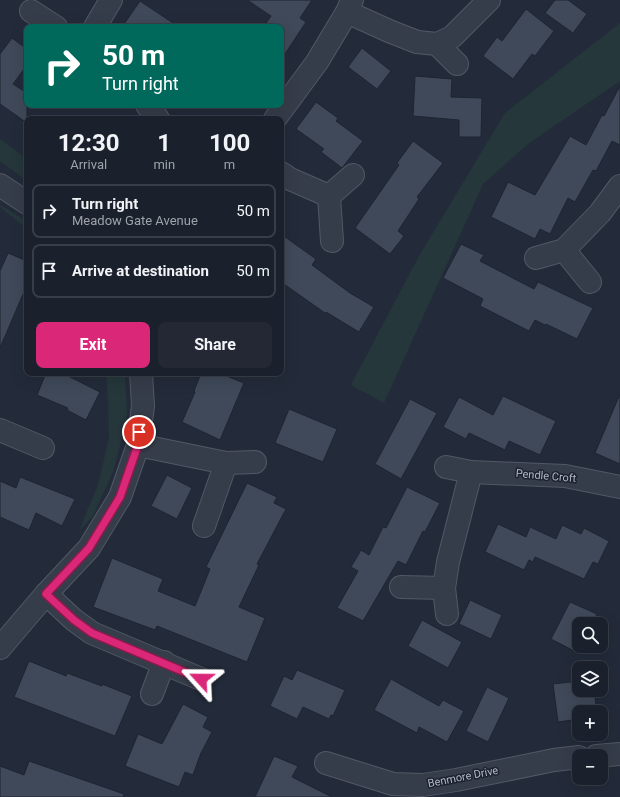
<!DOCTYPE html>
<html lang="en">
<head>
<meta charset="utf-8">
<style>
  :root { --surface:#1a202c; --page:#232834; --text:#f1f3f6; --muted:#9fa3a9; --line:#383e48; --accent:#db2777 }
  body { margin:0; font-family:Roboto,sans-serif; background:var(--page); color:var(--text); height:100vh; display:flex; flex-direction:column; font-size:15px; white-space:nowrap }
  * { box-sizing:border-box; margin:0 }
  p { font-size:13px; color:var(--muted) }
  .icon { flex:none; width:22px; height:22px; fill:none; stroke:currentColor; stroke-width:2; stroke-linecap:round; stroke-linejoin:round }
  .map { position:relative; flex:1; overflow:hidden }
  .sheet { position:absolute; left:24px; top:116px; width:260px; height:260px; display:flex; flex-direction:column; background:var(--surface); border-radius:8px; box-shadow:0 4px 16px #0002,0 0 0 1px var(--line) }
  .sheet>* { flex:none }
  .guide { position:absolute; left:24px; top:24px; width:260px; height:84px; border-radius:8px; box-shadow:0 4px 16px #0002,0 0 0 1px var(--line); background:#00695c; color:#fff; overflow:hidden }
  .controls { position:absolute; left:572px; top:617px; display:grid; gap:8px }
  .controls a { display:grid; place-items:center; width:36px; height:36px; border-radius:8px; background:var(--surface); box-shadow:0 4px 16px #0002,0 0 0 1px var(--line); font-size:20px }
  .pin { position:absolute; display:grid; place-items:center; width:34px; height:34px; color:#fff; margin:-17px; border:2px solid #fff; border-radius:50%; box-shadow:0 1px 4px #0007 }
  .me { position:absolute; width:44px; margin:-22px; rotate:294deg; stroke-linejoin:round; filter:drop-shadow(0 0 3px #0008) }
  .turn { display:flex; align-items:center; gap:14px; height:84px; padding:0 12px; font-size:18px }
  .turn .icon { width:52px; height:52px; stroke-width:2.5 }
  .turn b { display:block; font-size:28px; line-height:34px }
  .eta { display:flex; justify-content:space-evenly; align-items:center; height:68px; text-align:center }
  .eta b { font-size:24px; font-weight:700; line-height:28px }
  .primary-button { display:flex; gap:8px; margin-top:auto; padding:8px 12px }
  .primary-button a { flex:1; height:46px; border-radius:8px; background:var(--accent); color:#fff; font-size:16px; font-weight:700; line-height:46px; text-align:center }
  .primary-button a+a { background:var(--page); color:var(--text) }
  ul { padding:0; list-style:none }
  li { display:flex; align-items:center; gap:12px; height:54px; margin:0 8px 6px; padding:0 4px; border:2px solid var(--line); border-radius:8px }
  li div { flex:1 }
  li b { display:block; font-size:15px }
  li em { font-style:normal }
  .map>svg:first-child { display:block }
  .green { fill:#25373b }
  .building { fill:#3f4959; stroke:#1e2431 }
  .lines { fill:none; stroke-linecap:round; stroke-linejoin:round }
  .minor-casing { stroke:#525865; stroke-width:24 }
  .minor { stroke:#363d4a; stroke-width:22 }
  .route-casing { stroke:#8e194d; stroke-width:10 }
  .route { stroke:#db2777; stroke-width:7 }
  .labels { text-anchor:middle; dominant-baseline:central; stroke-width:3; stroke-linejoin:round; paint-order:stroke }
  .street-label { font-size:11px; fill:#b2b8c6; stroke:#1c222f }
</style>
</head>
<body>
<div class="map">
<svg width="620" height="797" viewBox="0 0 620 797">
  <rect width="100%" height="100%" fill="#232b3a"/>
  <g class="green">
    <path d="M620,23V81L529,143L483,184L384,403L351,385L419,256L505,113Z"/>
    <path d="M0,139L27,159V181L0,161Z"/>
    <path d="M0,205L27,221V229L0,207Z"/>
    <path d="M106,373H125L127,419L113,472L93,516L79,531L98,485L109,438L108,400Z"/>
  </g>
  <g class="building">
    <path d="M247,0H312L300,18L306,22L281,60V27H272L266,23L271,16Z"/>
    <path d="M555,0H568L587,14L573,33L545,13Z"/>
    <path d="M140,1L179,27H122Z"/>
    <path d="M526,9L554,31L535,56L532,54L513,79L483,56L497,37L502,41Z"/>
    <path d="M12,38L27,49V65L13,84L27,93V123L0,104V54Z"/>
    <path d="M362,48L391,71L377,89L348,67Z"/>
    <path d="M415,76L452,79L451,97L482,98L481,137H459V120L413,116Z"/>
    <path d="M620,86V145L612,141L596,171L593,170L575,202L568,198L550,234L540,229L535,239L491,217L508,182L535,195L570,136L586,145L602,115L604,116Z"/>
    <path d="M316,102L338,118L336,121L363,141L342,168L321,152L324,149L296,129Z"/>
    <path d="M413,141L443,163L417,197L419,199L398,231L404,236L390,254L355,228L399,165L397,163Z"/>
    <path d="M281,234L316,259L312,265L350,293L374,307L359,332L326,312L325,313L281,282Z"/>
    <path d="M461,244L484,255L480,261L534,289L538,282L593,308L577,339L546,324L545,325L535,320L529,331L480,306L483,299L443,278Z"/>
    <path d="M8,253L27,261V285L0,348V271Z"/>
    <path d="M46,373H62L100,392L86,420L67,410L68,408L37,395Z"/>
    <path d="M201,373H219L244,383L220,440L182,422L195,392L194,391Z"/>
    <path d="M620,394V464L595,453Z"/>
    <path d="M503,396L556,421L540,455L509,441L505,450L469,433L466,439L443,427L459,397L493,415Z"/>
    <path d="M410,399L437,413L401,479L375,464Z"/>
    <path d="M289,409L337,429L323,462L275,443Z"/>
    <path d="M167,475L192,488L177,519L151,506Z"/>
    <path d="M20,477L75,499L62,526L36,513L29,530L0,517V481L16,488Z"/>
    <path d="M247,483L277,497L274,503L286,509L257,564L259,565L239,607L265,618L247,662L157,626L155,630L93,607L112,558L163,579L158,591L195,606L210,569L206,567Z"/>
    <path d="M407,487L440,503L425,532L423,531L406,565L398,561L363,621L337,608L358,571L351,567L361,550L369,555L383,527L386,528Z"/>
    <path d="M498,524L526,537L530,527L556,539L562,525L581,534L584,528L609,541L598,564L593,562L584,579L535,557L533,562L529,560L524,570L485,552Z"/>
    <path d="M470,600L502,615L491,639L459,624Z"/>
    <path d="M570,602L597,614L592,624H579V646H581L578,653L551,639Z"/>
    <path d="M422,620L462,642L448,668L408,646Z"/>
    <path d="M29,661L66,676L67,673L102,686V684L132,696L115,736L14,697Z"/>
    <path d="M297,670L345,690L333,716L331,715L329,719L303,707L297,719L270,706L284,676L292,680Z"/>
    <path d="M391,679L439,706L443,700L464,711L447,742L419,727L417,733L374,710Z"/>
    <path d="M579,681V690H594L597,712H579V719L558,722L553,684Z"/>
    <path d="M487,687L509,698L488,742L466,731Z"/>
    <path d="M183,704L208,717L203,727L212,732L201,753L193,775L185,772L179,787L125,766L138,734L162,744Z"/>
    <path d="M274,756L298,766L292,777L332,797H255Z"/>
    <path d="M29,761L124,794L123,797H0V766L24,775Z"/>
  </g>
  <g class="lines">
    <g class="minor-casing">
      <g id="minor">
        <path d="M31,11L56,27"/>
        <path d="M347,12L389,31L417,42L437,44L452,37L489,0"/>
        <path d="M95,27L111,0"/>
        <path d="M437,44L457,64"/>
        <path d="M147,105L158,119"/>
        <path d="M275,119L317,62L347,12L352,0"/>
        <path d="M281,173L290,179L329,196"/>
        <path d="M0,185L27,203"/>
        <path d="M332,241L329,196L353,175"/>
        <path d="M564,250L590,282"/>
        <path d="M536,258L564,250L600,213L620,186"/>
        <path d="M0,430L43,448"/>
        <path d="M138,445L226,463L255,462"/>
        <path d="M446,467L471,472L565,476L620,487"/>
        <path d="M204,526L226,463"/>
        <path d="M401,587L444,588"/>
        <path d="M46,594L74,620L92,633L201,679"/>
        <path d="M447,614L444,588L448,562L471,472"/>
        <path d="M0,648L46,594L89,548L120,497L138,445L143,406L141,373"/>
        <path d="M152,694L164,662"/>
        <path d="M596,756L620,754"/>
        <path d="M326,763L393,784L423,785L456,780L554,760L579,757"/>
      </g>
    </g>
    <use href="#minor" class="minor"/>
  </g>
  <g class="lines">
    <g class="route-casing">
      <path id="route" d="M139,432L138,445L120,497L89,548L46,594L74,620L92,633L201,679"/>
    </g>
    <use href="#route" class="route"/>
  </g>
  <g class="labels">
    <g class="street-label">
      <text transform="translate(546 476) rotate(5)">Pendle Croft</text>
      <text transform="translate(463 777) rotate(-11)">Benmore Drive</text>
    </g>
  </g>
</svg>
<div class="controls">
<a><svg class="icon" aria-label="search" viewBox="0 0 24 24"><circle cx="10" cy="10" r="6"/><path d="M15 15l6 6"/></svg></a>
<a><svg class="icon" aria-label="layers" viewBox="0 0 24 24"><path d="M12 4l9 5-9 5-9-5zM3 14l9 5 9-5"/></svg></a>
<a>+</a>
<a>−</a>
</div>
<div class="pin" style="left:139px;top:432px;background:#d93025"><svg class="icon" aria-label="arrive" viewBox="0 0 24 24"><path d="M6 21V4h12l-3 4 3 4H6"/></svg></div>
<svg class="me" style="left:201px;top:679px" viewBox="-20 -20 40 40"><path d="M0-17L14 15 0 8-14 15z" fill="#db2777" stroke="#fff" stroke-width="4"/></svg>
<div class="guide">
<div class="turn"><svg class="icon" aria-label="right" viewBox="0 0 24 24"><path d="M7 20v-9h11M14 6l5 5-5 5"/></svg><div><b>50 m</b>Turn right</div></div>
</div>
<section class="sheet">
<div class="eta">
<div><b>12:30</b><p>Arrival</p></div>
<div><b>1</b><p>min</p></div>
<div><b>100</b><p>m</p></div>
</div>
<ul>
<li><svg class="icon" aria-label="right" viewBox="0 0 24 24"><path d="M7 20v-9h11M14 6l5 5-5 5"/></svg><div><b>Turn right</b><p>Meadow Gate Avenue</p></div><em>50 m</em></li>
<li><svg class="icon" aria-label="arrive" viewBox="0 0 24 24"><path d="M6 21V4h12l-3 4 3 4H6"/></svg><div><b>Arrive at destination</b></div><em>50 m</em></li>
</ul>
<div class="primary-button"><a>Exit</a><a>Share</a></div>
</section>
</div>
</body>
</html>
